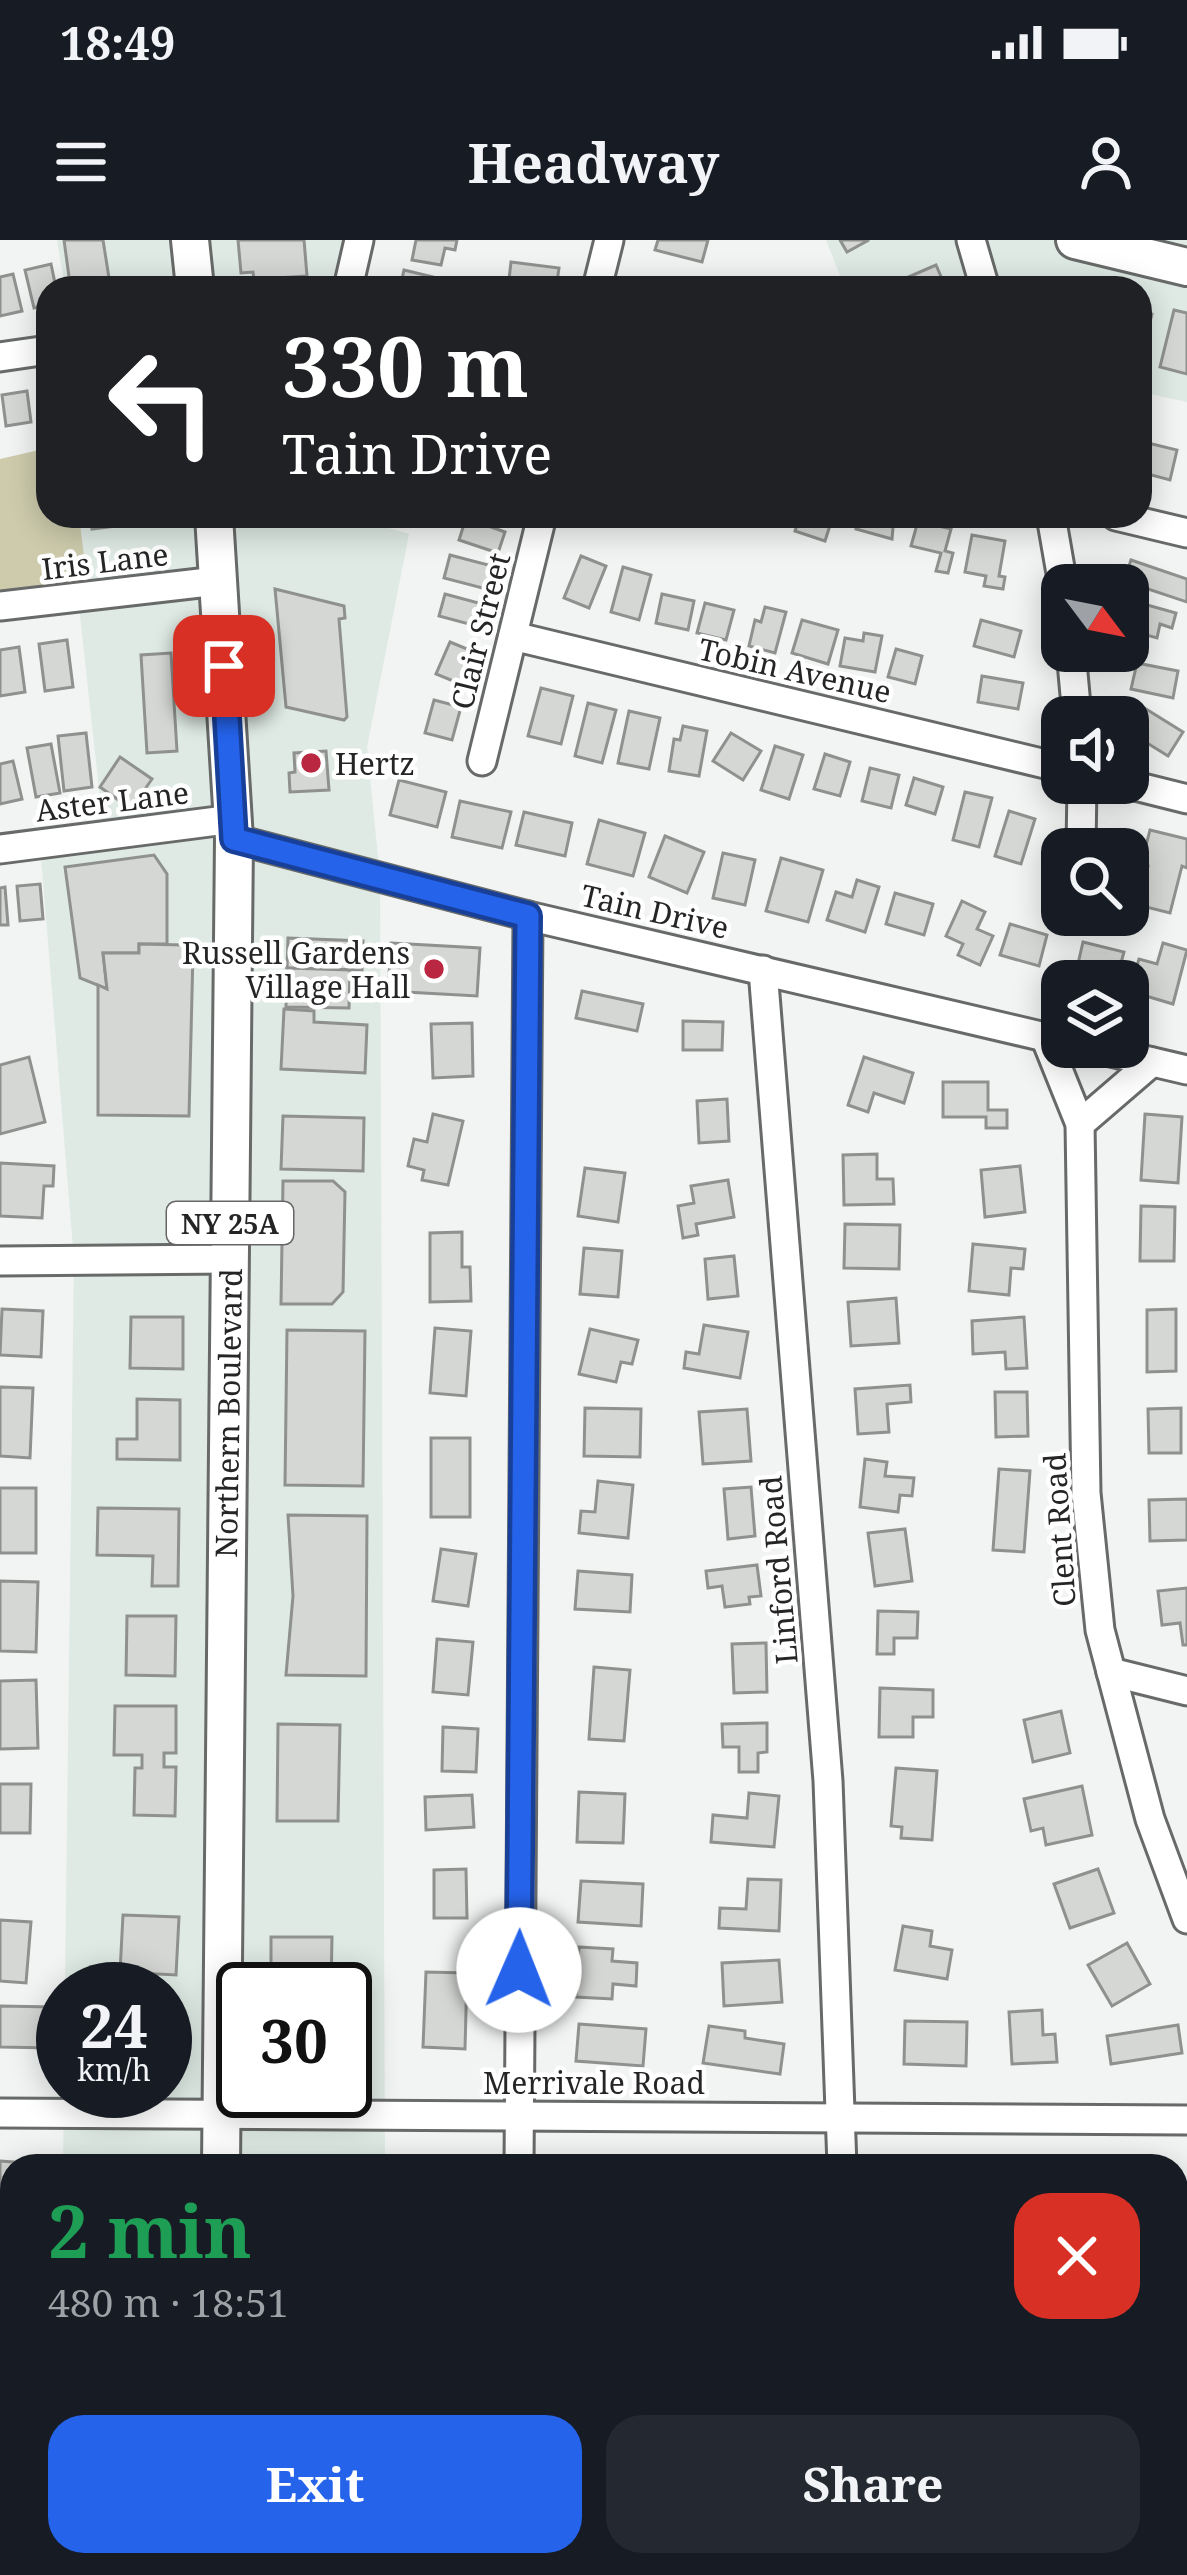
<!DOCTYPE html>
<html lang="en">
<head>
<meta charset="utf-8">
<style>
  :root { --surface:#171b24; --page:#242831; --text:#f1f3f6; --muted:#9ea1a6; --accent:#2563eb }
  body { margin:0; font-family:"Noto Serif",serif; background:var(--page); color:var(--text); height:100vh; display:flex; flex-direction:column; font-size:45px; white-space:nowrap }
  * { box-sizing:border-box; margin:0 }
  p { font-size:39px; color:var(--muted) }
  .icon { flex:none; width:66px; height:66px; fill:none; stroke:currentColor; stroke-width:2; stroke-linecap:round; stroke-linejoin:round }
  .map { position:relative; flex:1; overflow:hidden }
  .side { position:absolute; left:0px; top:1914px; width:1188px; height:423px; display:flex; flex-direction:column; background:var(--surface); border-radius:36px 36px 0 0; box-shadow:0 6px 30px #0003 }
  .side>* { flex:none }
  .hud { position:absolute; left:36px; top:36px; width:1116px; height:252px; border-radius:36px; box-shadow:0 6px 30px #0003; background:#202124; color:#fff; overflow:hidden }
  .needle { width:78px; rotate:122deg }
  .controls { position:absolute; left:1041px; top:324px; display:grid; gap:24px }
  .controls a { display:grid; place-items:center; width:108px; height:108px; border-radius:24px; background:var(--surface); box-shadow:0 6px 30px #0003; font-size:60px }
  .speed { position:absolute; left:36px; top:1722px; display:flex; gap:24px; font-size:60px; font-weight:700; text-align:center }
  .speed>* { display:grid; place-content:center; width:156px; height:156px; border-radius:50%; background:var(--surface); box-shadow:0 6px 30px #0003; line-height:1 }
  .speed small { font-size:30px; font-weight:400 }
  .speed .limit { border:6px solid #111; border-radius:18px; background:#fff; color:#111 }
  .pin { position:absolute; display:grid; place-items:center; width:102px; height:102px; color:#fff; margin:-51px; border-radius:24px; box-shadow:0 6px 18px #0006 }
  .me { position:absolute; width:132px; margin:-66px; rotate:1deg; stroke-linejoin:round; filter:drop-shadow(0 0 9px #0008) }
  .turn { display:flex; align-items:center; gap:42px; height:252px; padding:0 48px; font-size:54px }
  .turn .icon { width:156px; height:156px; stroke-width:2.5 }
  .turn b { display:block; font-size:84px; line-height:102px }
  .round { display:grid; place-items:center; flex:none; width:126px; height:126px; border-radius:36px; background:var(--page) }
  .headline { display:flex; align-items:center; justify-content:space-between; height:204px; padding:0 48px }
  h1 { font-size:72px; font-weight:700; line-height:90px; color:#1e9e55 }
  .action { display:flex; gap:24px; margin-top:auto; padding:24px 48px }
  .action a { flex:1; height:138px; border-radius:36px; background:var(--accent); color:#fff; font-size:48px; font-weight:700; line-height:138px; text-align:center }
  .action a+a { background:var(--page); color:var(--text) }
  .status { display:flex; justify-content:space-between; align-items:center; height:84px; padding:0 60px; background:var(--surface); direction:ltr }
  .status svg { height:33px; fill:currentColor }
  header { display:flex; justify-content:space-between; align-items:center; height:156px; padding:0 48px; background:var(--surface); font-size:54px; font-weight:700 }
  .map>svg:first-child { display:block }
  .built { fill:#dfeae4; fill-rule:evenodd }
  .green { fill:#cdcbac }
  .building { fill:#d5d7d4; stroke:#8f918e; stroke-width:3 }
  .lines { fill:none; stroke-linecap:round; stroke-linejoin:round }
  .minor-casing { stroke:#676a69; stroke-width:33 }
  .major-casing { stroke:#676a69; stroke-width:42 }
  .minor { stroke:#fff; stroke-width:27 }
  .major { stroke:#fff; stroke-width:36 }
  .route-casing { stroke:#184099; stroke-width:30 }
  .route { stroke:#2563eb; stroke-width:21 }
  .poi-dot { fill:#b92740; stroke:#fff; stroke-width:4.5 }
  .labels { text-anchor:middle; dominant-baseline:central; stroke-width:9; stroke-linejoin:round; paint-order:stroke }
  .shield { fill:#fff; stroke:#666; stroke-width:3 }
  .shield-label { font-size:27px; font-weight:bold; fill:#242524 }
  .street-label { font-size:30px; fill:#242524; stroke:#fff }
  .poi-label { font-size:30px; fill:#242524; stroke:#fff; text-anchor:start }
</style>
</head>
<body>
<div class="status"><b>18:49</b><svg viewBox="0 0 49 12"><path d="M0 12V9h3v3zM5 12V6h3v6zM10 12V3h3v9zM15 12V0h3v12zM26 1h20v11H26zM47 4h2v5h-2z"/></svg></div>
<header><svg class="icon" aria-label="menu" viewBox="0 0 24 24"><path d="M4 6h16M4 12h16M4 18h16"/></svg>Headway<svg class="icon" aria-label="person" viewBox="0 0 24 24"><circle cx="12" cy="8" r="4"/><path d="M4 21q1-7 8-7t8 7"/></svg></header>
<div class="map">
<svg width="1187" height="2335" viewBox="0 0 1187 2335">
  <rect width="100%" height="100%" fill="#f1f4f2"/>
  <g class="built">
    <path d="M57,0H359L348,48H65Z"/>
    <path d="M826,0H1187V162L1140,152V48H845Z"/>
    <path d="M79,276H347L409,294L367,507L380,637L385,1926H63L64,1851H165V1749H65L74,1020L40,604L104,595L78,357L88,355ZM243,1749H345V1851H243Z"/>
    <path d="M58,2325H376L375,2335H58Z"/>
  </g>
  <g class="green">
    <path d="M48,208V276H79L89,356L0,366V219Z"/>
    <path d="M678,2325H859L856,2335H677Z"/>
  </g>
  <g class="building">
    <path d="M64,0H103L109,38L70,44Z"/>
    <path d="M238,0H304L307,36L278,38L279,48H255L253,32L241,33Z"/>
    <path d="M416,0H457L455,10L445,8L441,25L412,20Z"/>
    <path d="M658,0H708L702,22L655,10Z"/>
    <path d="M840,0H869L847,12Z"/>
    <path d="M511,22L559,28L556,48H508Z"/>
    <path d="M51,24L56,48H48V65L34,68L25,30Z"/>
    <path d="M936,25L946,48H883Z"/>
    <path d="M404,30L450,41L448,48H400Z"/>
    <path d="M13,34L22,71L0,76V37Z"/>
    <path d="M1174,70L1187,73V134L1160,127Z"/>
    <path d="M1140,71L1152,74L1140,120Z"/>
    <path d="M48,148V180H45L40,149Z"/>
    <path d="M27,151L31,182L6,186L2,155Z"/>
    <path d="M1144,202L1177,210L1170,240L1140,232Z"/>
    <path d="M90,276H153L147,282L92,289Z"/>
    <path d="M800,276H833L825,301L795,291Z"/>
    <path d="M860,276H894L892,299L856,289Z"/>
    <path d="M466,278L505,292L498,313L459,300Z"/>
    <path d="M918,281L951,289L945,311L953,313L948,333L936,331L941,313L911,306Z"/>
    <path d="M972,295L1005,301L999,336L1005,337L1003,349L984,346L986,336L965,332Z"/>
    <path d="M450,315L496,327L490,350L444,338Z"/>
    <path d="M581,316L606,326L589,368L564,358Z"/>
    <path d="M1131,320L1187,339V362L1124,341Z"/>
    <path d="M623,327L651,335L639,380L611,372Z"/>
    <path d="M275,349L344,366L345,378L339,379L347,477L344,480L286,467Z"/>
    <path d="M445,354L486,365L480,387L439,376Z"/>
    <path d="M662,354L694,361L688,390L656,383Z"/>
    <path d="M1133,361L1176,373L1172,388L1160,384L1157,398L1128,390Z"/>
    <path d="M705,363L734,370L726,400L697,393Z"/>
    <path d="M765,367L786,372L775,413L749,406L755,380L761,382Z"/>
    <path d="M802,380L838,390L828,424L792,413Z"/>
    <path d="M981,380L1021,391L1014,417L974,406Z"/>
    <path d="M864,393L882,396L875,432L840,426L845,398L863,401Z"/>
    <path d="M67,400L73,447L45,451L39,404Z"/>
    <path d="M450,402L477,413L463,445L436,434Z"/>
    <path d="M19,407L25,452L0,456V410Z"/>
    <path d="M896,409L922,416L915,444L888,437Z"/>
    <path d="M171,413L177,511L147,513L141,415Z"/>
    <path d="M1137,423L1178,431L1173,458L1131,449Z"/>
    <path d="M982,436L1023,443L1018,469L978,462Z"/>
    <path d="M541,448L573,456L561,504L528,496Z"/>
    <path d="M434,460L461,467L452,500L425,493Z"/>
    <path d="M588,463L616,470L602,523L575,516Z"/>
    <path d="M1146,469L1183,492L1168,516L1131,493Z"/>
    <path d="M629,471L660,478L649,529L618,523Z"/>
    <path d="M683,486L707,491L699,536L669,531L674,499L680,500Z"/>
    <path d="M86,493L92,547L64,551L58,496Z"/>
    <path d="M731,493L761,511L743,540L713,521Z"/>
    <path d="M51,504L60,553L36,557L27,508Z"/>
    <path d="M775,506L803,515L789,559L761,550Z"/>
    <path d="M326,511L329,550L290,552L289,533L295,532L294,513Z"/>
    <path d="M825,514L850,522L840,556L814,549Z"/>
    <path d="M120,517L152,539L131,569L100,547Z"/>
    <path d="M13,521L22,559L0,564V524Z"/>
    <path d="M870,528L899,535L891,568L862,561Z"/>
    <path d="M914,538L943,547L935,574L906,565Z"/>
    <path d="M399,540L446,552L437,587L390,575Z"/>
    <path d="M965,552L992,558L979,607L953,600Z"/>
    <path d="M460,561L511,572L502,608L452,597Z"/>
    <path d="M1009,571L1035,579L1021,624L995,616Z"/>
    <path d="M524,572L572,583L565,616L516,605Z"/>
    <path d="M599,580L645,593L633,636L587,624Z"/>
    <path d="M1150,590L1187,599V628L1182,626L1170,673L1138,665L1148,626L1141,625Z"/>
    <path d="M665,596L704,612L687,653L649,637Z"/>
    <path d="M723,613L755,620L745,665L713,658Z"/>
    <path d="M154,615L167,634V704H139V713H103L107,749L80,738L65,627Z"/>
    <path d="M781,618L823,630L808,682L766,671Z"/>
    <path d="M857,640L879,647L865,692L827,680L836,652L852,657Z"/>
    <path d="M40,644L43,679L20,681L17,646Z"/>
    <path d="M5,647L8,685H0V648Z"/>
    <path d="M895,653L933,664L924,695L886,684Z"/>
    <path d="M962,661L985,672L977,689L993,696L980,725L958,715L963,704L946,696Z"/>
    <path d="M1010,684L1047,695L1039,726L1000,715Z"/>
    <path d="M288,698L363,701L362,730L287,728Z"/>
    <path d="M1083,702L1124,712L1116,741H1074Z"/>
    <path d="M391,703L480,708L477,756L388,751Z"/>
    <path d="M1163,703L1187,710L1173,764L1129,751L1139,719L1157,724Z"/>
    <path d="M139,704L184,705L193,713L189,876L98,875V745L107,749L103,713H139Z"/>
    <path d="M287,728L350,730L349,768L286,767Z"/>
    <path d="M582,751L643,764L637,791L576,778Z"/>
    <path d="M284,769L314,771V782L367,785L365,833L281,829Z"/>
    <path d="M683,781L723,782L722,810H683Z"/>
    <path d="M472,783L473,836L433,838L431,784Z"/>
    <path d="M29,817L45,882L0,894V825Z"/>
    <path d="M864,817L913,833L904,863L874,853L868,872L848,865Z"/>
    <path d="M943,842H988V870H1007V888H986V877H943Z"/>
    <path d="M727,859L729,901L699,903L697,861Z"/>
    <path d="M433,874L463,881L448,945L422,940L424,930L408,926L414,899L427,902Z"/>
    <path d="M1145,874L1182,877L1178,943L1141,940Z"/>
    <path d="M283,876L364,878L363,931L281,929Z"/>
    <path d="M877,914V939H893L894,964L844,965L843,915Z"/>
    <path d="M0,923L54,926L53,946H44L42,978L0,976Z"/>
    <path d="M1020,926L1025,972L985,977L981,930Z"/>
    <path d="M585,928L625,933L618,982L578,976Z"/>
    <path d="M728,940L734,977L696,984L698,995L683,998L678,966L694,963L691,946Z"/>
    <path d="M283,941H333L345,952L343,1052L332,1064H281Z"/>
    <path d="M1141,966L1175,967L1174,1021H1140Z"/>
    <path d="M845,984L900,985L899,1029L844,1028Z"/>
    <path d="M462,992V1027H470L471,1061L430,1062V993Z"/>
    <path d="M973,1004L1025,1009L1023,1029L1011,1028L1009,1055L969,1051Z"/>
    <path d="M584,1008L622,1011L618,1057L580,1054Z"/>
    <path d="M734,1016L738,1056L708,1059L705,1019Z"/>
    <path d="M896,1058L899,1103L851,1106L848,1062Z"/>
    <path d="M2,1069L43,1071L41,1117L0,1115Z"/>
    <path d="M1176,1069V1131L1147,1132V1070Z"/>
    <path d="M131,1077H183V1129L130,1128Z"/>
    <path d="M1024,1077L1027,1128L1006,1129L1005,1112L973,1114L972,1081Z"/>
    <path d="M704,1085L748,1092L740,1138L684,1128L686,1112L699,1114Z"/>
    <path d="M435,1088L471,1091L466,1156L430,1153Z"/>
    <path d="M590,1089L638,1100L632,1124L621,1122L616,1142L579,1134Z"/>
    <path d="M287,1090L365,1091L363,1246L285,1245Z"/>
    <path d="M910,1145L911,1162L887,1164L889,1192L858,1194L855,1149Z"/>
    <path d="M0,1147L33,1148L30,1218L0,1216Z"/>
    <path d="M995,1152H1027L1028,1196L996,1197Z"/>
    <path d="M137,1159L180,1160V1220L117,1219V1199H137Z"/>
    <path d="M585,1168L641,1169L640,1217L584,1216Z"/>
    <path d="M1181,1168V1213H1149L1148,1169Z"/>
    <path d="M747,1169L751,1221L703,1224L699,1172Z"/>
    <rect x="431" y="1198" width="39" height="79"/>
    <path d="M865,1219L887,1222L885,1236L914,1238L912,1256L900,1255L898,1272L860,1267Z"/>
    <path d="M999,1229L1030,1231L1024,1312L993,1310Z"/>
    <path d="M598,1241L633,1245L628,1298L579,1293L581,1271L595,1272Z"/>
    <path d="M751,1247L755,1296L728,1299L724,1249Z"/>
    <rect x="0" y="1248" width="36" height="65"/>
    <path d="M1187,1259V1300L1150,1301L1149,1260Z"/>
    <path d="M98,1268L179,1269L178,1346H152L153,1316L97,1315Z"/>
    <path d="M288,1275L367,1276L366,1436L286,1435L293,1356Z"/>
    <path d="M905,1289L912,1341L875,1346L868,1293Z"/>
    <path d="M441,1309L476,1314L468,1366L433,1361Z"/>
    <path d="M757,1325L761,1356L749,1357L750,1364L725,1367L722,1346L708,1348L706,1331Z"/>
    <path d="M578,1331L632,1335L630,1372L575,1369Z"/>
    <path d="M0,1341L38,1342L36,1412L0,1411Z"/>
    <path d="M1187,1348V1405H1183L1180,1383L1162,1385L1158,1351Z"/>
    <path d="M878,1371L918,1372L917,1398H894V1414H877Z"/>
    <path d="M127,1376H176L175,1436L126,1435Z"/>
    <path d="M437,1399L473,1402L468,1455L433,1452Z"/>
    <path d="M766,1403L767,1452L734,1453L732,1404Z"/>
    <path d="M594,1427L630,1430L624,1501L589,1499Z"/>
    <path d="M36,1440L38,1508L0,1509V1441Z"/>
    <path d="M880,1448L933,1450V1477H913V1497H879Z"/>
    <path d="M115,1466H176V1513H164V1527H176L175,1576L134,1575L135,1528H142V1515H114Z"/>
    <path d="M1061,1471L1070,1513L1033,1522L1024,1480Z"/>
    <path d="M767,1483V1512L758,1513V1532H739V1507H723L722,1484Z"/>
    <path d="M278,1484L340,1485L338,1581H277Z"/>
    <path d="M443,1487L478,1489L476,1532L442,1531Z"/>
    <path d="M896,1528L937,1531L932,1600L901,1598L902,1587L891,1586Z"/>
    <path d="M0,1544H31L30,1593H0Z"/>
    <path d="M1082,1546L1092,1595L1046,1605L1043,1588L1031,1591L1024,1559Z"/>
    <path d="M579,1552L625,1554L623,1603L577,1602Z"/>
    <path d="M749,1553L779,1556L774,1607L711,1602L713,1575L747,1578Z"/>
    <path d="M472,1555L474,1587L426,1590L425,1557Z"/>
    <path d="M466,1629L467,1678H434V1630Z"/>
    <path d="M1098,1629L1114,1673L1070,1688L1054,1644Z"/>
    <path d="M748,1639L781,1640L779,1691L719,1688L720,1668L746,1669Z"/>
    <path d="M581,1641L643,1644L641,1686L578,1682Z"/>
    <path d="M123,1675L179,1677L176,1735L120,1732Z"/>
    <path d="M0,1680L31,1682L26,1743L0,1741Z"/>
    <path d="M903,1686L932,1691L930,1706L952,1710L947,1739L895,1730Z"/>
    <path d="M271,1697H332L331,1749H271Z"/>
    <path d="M1127,1703L1150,1744L1112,1766L1088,1725Z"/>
    <path d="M579,1707L613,1709L612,1721L637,1723L636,1746L613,1744L612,1759L576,1757Z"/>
    <path d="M779,1720L782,1762L724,1766L722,1723Z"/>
    <path d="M426,1732L467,1733L465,1809L423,1807Z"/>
    <path d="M165,1764H176L174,1817L165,1816Z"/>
    <path d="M0,1766L53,1767L52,1808L0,1807Z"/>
    <path d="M1042,1770L1043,1795L1055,1794L1057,1822L1012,1824L1009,1772Z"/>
    <path d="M905,1781L967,1782L966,1826L904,1824Z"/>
    <path d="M579,1784L646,1789L643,1826L576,1821Z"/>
    <path d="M1178,1785L1182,1813L1111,1824L1107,1796Z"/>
    <path d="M709,1786L745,1791V1798L784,1804L780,1834L703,1823Z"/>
    <path d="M0,1921L54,1925V1926H12V1968L0,1967Z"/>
    <path d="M0,2009L12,2010V2100L0,2099Z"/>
    <path d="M1187,2010V2044L1176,2058V2018L1179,2021Z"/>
    <rect x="0" y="2154" width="12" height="71"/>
    <path d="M1187,2218V2247L1176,2240Z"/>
    <path d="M0,2257H12V2322L0,2321Z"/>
    <rect x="594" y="2325" width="34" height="10"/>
    <path d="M943,2325H973L979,2329L976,2335H937Z"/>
    <path d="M1110,2325H1160L1153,2335H1103Z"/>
  </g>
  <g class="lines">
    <g class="minor-casing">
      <g id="minor">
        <path d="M971,0L985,48"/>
        <path d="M348,48L359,0"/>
        <path d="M597,48L609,0"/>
        <path d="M0,117L48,110"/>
        <path d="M1051,276L1063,345"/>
        <path d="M1116,276L1187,293"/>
        <path d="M0,366L217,341"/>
        <path d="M513,396L1062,528"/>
        <path d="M1071,411L1077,477"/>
        <path d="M482,521L542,276"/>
        <path d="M1123,543L1187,559"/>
        <path d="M234,599L528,676L1062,801"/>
        <path d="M0,609L233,579"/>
        <path d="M1081,609L1082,543"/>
        <path d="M763,730L828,1541L842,1926"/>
        <path d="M1045,797L1080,884L1086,1253L1100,1390L1150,1579L1187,1679"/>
        <path d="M1089,807L1187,830"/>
        <path d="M1080,884L1152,822"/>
        <path d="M0,1021L230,1019"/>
        <path d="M1111,1432L1187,1451"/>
        <path d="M0,1873L1187,1880"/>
        <path d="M519,1926L528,676"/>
        <path d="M1176,2134L1187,2120"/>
        <path d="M518,2335V2325"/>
        <path d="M1034,2335L1040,2325"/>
      </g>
    </g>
    <g class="major-casing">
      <g id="major">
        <path d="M190,0L195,48"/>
        <path d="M1075,0L1187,27"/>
        <path d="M214,276L234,599L221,1926"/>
        <path d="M218,2335L219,2325"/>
      </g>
    </g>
    <use href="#minor" class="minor"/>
    <use href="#major" class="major"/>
  </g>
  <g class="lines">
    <g class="route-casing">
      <path id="route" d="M224,426L234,599L528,676L519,1730"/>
    </g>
    <use href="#route" class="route"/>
  </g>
  <g class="poi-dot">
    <circle cx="311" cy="523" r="12"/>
    <circle cx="434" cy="729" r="12"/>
  </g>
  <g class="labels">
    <rect class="shield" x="167" y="962" width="126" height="42" rx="9"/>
    <g class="shield-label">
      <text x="230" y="983">NY 25A</text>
    </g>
    <g class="street-label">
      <text transform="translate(105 321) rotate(-7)">Iris Lane</text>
      <text transform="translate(480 391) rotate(-76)">Clair Street</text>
      <text transform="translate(795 430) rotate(13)">Tobin Avenue</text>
      <text transform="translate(112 561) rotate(-7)">Aster Lane</text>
      <text transform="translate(655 671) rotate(13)">Tain Drive</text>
      <text transform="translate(228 1173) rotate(-89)">Northern Boulevard</text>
      <text transform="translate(1059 1290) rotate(-94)">Clent Road</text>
      <text transform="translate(778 1330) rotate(-95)">Linford Road</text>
      <text x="594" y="1842">Merrivale Road</text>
    </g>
    <g class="poi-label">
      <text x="335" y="523">Hertz</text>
      <text x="410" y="712" text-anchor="end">Russell Gardens<tspan x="410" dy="34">Village Hall</tspan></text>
    </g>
  </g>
</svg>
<div class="controls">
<a><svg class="needle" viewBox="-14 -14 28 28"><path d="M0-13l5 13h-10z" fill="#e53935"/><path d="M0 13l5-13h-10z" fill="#9ea1a6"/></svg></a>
<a><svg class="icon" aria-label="sound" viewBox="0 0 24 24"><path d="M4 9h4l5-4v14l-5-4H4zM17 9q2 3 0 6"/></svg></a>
<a><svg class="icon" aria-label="search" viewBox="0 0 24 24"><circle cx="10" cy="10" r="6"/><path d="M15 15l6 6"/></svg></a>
<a><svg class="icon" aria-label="layers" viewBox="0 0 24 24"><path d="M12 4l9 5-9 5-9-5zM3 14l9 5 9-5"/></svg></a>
</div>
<div class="speed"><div>24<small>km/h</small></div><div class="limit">30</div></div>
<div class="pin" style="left:224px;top:426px;background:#d93025"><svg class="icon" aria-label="arrive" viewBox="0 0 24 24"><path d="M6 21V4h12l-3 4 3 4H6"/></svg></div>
<svg class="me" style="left:519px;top:1730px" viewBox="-20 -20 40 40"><circle r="19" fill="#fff"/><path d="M0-13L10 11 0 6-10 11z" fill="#2563eb"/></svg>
<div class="hud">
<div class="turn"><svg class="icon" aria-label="left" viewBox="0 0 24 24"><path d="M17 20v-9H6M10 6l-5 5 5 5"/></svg><div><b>330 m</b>Tain Drive</div></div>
</div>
<section class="side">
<div class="headline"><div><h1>2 min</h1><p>480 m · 18:51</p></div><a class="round" style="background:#d93025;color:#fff"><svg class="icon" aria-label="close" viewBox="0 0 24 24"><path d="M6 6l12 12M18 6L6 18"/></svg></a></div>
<div class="action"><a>Exit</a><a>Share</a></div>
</section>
</div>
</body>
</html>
